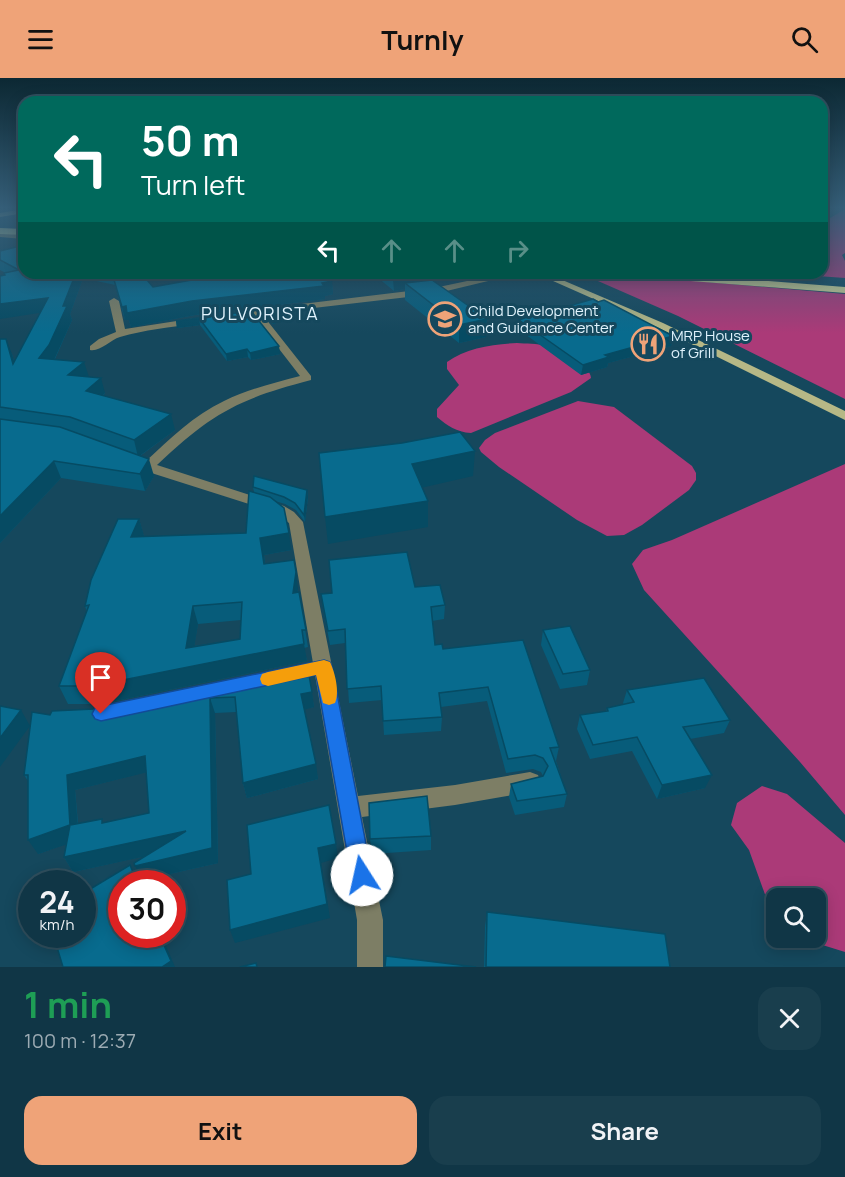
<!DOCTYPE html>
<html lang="en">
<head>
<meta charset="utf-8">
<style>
  :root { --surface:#103646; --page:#193e4d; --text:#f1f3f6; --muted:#9cabb3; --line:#30505f; --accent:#efa378 }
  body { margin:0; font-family:Manrope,sans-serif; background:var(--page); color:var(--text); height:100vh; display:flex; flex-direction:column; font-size:22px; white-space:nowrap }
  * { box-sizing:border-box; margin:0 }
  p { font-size:20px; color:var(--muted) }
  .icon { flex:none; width:33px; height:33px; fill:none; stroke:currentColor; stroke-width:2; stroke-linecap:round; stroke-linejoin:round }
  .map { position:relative; height:889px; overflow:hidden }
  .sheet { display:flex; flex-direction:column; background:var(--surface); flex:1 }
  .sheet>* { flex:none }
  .banner { position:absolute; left:18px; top:18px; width:810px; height:183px; border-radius:18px; box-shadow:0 3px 15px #0003,0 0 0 2px var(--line); background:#00695c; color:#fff; overflow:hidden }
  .fabs { position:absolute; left:766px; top:810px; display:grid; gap:12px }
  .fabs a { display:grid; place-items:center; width:60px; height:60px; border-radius:12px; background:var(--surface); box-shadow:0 3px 15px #0003,0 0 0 2px var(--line); font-size:30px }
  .speed { position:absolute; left:18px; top:792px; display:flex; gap:12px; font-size:30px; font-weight:700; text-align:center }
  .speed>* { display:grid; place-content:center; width:78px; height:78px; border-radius:50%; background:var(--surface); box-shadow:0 3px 15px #0003,0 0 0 2px var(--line); line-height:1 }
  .speed small { font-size:15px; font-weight:400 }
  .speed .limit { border:9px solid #d22; background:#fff; color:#111 }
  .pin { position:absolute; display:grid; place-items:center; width:51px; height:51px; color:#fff; margin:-62px -26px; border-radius:50% 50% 50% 0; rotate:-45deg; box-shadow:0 0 6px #0007 }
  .pin .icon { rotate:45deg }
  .me { position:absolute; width:66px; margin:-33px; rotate:350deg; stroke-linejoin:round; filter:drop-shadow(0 0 4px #0008) }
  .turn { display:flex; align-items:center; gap:21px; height:126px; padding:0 24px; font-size:27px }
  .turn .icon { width:78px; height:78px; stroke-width:2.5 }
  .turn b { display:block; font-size:42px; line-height:51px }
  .lanes { display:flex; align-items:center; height:57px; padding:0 24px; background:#0003; justify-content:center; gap:30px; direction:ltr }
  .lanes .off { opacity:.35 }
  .round { display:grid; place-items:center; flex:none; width:63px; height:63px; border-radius:18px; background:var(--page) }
  .headline { display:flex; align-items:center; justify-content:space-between; height:102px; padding:0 24px }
  h1 { font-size:36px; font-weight:700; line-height:45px; color:#1e9e55 }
  .primary-button { display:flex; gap:12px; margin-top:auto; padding:12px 24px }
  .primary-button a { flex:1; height:69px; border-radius:18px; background:var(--accent); color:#111; font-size:24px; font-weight:700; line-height:69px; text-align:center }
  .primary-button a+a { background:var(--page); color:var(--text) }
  header { display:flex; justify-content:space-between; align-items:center; height:78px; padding:0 24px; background:var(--accent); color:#111; font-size:27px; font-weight:700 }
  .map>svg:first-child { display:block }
  .water { fill:#ab3a78 }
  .pier { fill:#15485d }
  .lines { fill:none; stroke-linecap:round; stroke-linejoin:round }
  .minor { fill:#7d7e65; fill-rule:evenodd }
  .major { fill:#b6b886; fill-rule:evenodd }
  .highway { fill:#ccce92; fill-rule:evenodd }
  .wall { fill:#075c7a; fill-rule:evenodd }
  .shaded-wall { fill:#064b63 }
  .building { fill:#086b8e; stroke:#064b63; stroke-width:1.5; fill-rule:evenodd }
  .route { fill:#1a73e8; stroke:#114b97; stroke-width:1.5 }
  .slow { fill:#f59e0b }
  .labels { text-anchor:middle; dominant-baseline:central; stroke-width:6; stroke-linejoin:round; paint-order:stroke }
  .far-poi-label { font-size:15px; fill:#e0f3fd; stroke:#15485d; text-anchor:start }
  .far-quarter-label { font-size:18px; letter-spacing:1.5px; fill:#e0f3fd; stroke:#15485d }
</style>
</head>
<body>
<header><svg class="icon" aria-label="menu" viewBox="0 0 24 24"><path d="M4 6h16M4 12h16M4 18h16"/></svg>Turnly<svg class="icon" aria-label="search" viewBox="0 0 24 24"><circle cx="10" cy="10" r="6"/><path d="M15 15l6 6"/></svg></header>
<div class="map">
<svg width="845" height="889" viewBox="0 0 845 889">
  <rect width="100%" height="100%" fill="#15485d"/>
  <g class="water">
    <path d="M845,131V175L842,177L845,183V321L678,238L598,203L614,199L608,195H822V145Z"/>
    <path d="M517,265C526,266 537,265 546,268C558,272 591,287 591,300L571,314L471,355C456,354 448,348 437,339V331L459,307L447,291V284C466,270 493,266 517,265Z"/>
    <path d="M578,323L614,329L692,388L696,395V402L689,412L642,447L624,457L607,458L577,442L499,389L481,374L479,370L485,362L495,355Z"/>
    <path d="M845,386V737L800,684L644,512L632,486L643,472L672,462Z"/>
    <path d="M762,708L787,716L845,765V874L800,860H816V820H777V839L767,822L749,772L731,747L737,725Z"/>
  </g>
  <path class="pier" d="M605,195H776L845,200V216Z"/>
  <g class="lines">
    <g class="minor">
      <path d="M0,155L24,157V161L0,159Z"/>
      <path d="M505,195H521L434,216L262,236L311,298V302C238,321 212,335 157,387L284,428L294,434L303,444L358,718L455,707L530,694L538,697L541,704L538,711L530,714L455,727L362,739L383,842V889H357V842L289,445L274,434L142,392L126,383L133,379L146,383C170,361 194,337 224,323C248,311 274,305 300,298L252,236V232L434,210Z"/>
      <path d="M114,220L119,223L125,251L196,240L201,243L196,246C171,249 144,252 120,259C110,262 100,274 90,272V268L99,261L116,254L109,223Z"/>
    </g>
    <g class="major">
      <path d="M24,131V135L0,139V135Z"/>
      <path d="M535,195H546L663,245L845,333V342L657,249Z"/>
    </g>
    <g class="highway">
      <path d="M0,150L24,151V157L0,156Z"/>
      <path d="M622,195H667L845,209V215L627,198Z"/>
    </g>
  </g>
  <g class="wall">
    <path d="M0,173L24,195H141L153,209L188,203L184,195H331L333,216L325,218V221L195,237L131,249L129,242H125L115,207L83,200L70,236L72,242L55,281L89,299L105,315L103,318L175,352L140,378L154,398L145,413L61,400L0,465V261L12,276L14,284L40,235L5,197L4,195H6L0,192Z"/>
    <path d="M377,195H415L420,198V203L487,241L486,259L459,265L405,222V211L394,213L377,199Z"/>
    <path d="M265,232L281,238L282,243L273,246L266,238Z"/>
    <path d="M251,233L280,276L251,282L248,279L227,283L200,247L177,250L176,243Z"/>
    <path d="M551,233L673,258L671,268L608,285L607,289L581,297L518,251L519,242Z"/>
    <path d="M253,409L307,412L308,419L305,444L296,432L285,426L275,423L291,472L264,477L265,485L298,511V514H299L308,569L304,570L307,583L101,626H68L59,608L87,534L85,528L139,441L144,459L246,455L254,414ZM241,542L240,561L194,568L198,546Z"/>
    <path d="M415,509L445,527L444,541L432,543L435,567L443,571L523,562L559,669L556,683L567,716L564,729L515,737L509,719L511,706L543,698L541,694L533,691L506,695L487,623L441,629L442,639L441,653L384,657L382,622L349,625L345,565L330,567L323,530L321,516Z"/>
    <path d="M543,552L590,592L587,607L560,611L541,567Z"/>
    <path d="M307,586L314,629L304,631L318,701L247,720L243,705L236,634L215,635L218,785L143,802L145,778L73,794L64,779L66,766L38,776L28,703L24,697L50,637L94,631ZM146,694L149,735L105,745H78L75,712Z"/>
    <path d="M627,612L730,642L724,655L690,661L705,710L657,721L632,673L590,681L577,651L580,637L606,633L607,630L624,627L623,625Z"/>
    <path d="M431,758V772L372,776L370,761Z"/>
    <path d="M487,834L670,889H484L485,849Z"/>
  </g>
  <g class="shaded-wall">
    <path d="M76,195H81L83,200L70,236L72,242L54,282L39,280L63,228Z"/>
    <path d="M420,198V209L405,205V211L394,213L393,202Z"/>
    <path d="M332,203L333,216L325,218V221L195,237L131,249L129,242H125L122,229L192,223Z"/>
    <path d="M48,220L52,233L0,241V226Z"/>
    <path d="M281,238L282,243L273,246L272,240Z"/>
    <path d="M199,240L200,247L177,250L176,243Z"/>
    <path d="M487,241L486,259L459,265V247Z"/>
    <path d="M673,258L671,268L608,285L607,289L581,297L583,287L605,277Z"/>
    <path d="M6,261L12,276L19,302L13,286Z"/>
    <path d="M279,268L280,276L251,282L250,275Z"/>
    <path d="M247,271L248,279L227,283L226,276Z"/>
    <path d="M84,284L89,299L68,297Z"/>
    <path d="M101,300L105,315L91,329L86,313Z"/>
    <path d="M171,336L175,352L138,379L134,362Z"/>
    <path d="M475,373L473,398L412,412V386Z"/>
    <path d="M149,381L154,398L145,413L140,396Z"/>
    <path d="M54,383L61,400L0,465V438Z"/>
    <path d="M307,412L308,419L305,444L304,437Z"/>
    <path d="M428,423V449L328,466L325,439Z"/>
    <path d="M139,441L144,458L137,476L131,459Z"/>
    <path d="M289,455L291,472L264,477L267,503L260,460Z"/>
    <path d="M296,494L298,511L296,532L293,515Z"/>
    <path d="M193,528L198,546L191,588L186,570Z"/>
    <path d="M304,566L307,583L101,626L93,608Z"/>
    <path d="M312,614L314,629L303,632L301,616Z"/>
    <path d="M210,620L215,635L218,785L143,802L135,788L212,770Z"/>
    <path d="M21,632L30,648L0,689V660Z"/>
    <path d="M145,678L152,693L75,712L79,762L38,776L28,762L67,697Z"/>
    <path d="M316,686L318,701L247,720L243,705Z"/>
    <path d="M712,697L705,710L657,721L662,707Z"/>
    <path d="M186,753L192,768L73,794L64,779Z"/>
    <path d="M336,766L338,780L321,785L330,840L235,865L230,852L318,770Z"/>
    <path d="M159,856H161L175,889H162Z"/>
  </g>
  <g class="building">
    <path d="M24,167V195H76L63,228H67L49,267L39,280L84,284L68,297L101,300L86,313L171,336L134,362L70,339L0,329V261H6L13,286L48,220L0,226V198L5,197L4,195L19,192L0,182V173Z"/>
    <path d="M112,195H141L153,209L192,202L188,195H331L332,203L322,205L324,208L192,223L127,235L126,228L122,229Z"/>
    <path d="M385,195H415L420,198L393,202Z"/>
    <path d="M432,202L487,241L459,247L405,205Z"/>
    <path d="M593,221L598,224L604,222L673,258L605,277L609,279L583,287L519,242L547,232L551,233Z"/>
    <path d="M273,231L281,238L272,240L265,232Z"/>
    <path d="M251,233L279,268L250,275L247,271L226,276L199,240L176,243Z"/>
    <path d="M0,341L60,349L149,381L140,396L54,383L0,438Z"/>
    <path d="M460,354L475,373L412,386L428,423L325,439L319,375L402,365Z"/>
    <path d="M254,398L307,412L304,437L295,425L284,419L253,409Z"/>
    <path d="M249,413L270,419L284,430L289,455L260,460L264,486L294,482L296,494L293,515L299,514L306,552H302L304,566L93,608H59L89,527L85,528L91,502L118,441H139L131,459L246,455ZM242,524L240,561L186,570L193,528Z"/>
    <path d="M407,474L415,509L440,507L445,527L431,529L435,567L442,566L443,571L523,562L559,669L550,670L567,716L517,723L511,706L543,698L548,688L543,680L535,677L508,681L488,609L439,615L442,639L383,643L381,608L347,611L345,551L328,553L321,516L332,515L329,482Z"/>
    <path d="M570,548L590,592L563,596L543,552Z"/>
    <path d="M307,586L312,614L301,616L316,686L243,705L235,619L210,620L212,770L135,788L134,785L186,753L64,779L70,747L28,762V697H24L32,634L50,637L52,633L94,631ZM145,678L149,735L102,745V741L70,747L67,697Z"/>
    <path d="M704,600L730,642L683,649L712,697L662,707L637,659L593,667L580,637L608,633L607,630L634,624L627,612Z"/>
    <path d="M0,628L21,632L0,660Z"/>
    <path d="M427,718L431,758L370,761L369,725Z"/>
    <path d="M329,727L336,766L318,770L327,826L230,852L227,802L251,796L247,747Z"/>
    <path d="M130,787L138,806H122V856H159L171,883L162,889H63L53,856H82V816Z"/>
    <path d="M487,834L665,856L670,889H486Z"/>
    <path d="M386,878L476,889H385Z"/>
    <path d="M256,885L257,889H240Z"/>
  </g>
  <linearGradient id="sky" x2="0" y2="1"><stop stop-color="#0c2833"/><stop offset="0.51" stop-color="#355e78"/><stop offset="1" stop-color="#355e78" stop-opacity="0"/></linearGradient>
  <rect width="845" height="255" fill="url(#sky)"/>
  <path class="route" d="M324,582L330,584L332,589L372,797L369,805L362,808L354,805L351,797L316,597L101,643L95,641L92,636L95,630L101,628Z"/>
  <path class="slow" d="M324,582L330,584C335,594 340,615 335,625L329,627L323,625L316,597L268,608L262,606L260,601L262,596L268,594Z"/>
  <defs>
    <g id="school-ring" transform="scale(1.725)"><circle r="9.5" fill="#15485d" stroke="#efa378" stroke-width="1.5"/><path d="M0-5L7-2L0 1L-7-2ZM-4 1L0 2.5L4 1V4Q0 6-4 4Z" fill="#efa378"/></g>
    <g id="restaurant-ring" transform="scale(1.725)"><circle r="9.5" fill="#15485d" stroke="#efa378" stroke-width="1.5"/><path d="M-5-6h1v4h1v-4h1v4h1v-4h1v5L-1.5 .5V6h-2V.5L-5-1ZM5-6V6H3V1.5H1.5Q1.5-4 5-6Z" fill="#efa378"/></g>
  </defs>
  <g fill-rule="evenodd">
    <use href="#school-ring" x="445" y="241"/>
    <use href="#restaurant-ring" x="648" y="266"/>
  </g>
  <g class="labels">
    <g class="far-poi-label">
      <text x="468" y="232">Child Development<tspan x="468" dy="17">and Guidance Center</tspan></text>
      <text x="671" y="257">MRP House<tspan x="671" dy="17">of Grill</tspan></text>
    </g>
    <g class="far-quarter-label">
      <text x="260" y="235">PULVORISTA</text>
    </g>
  </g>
</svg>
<div class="fabs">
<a><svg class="icon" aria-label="search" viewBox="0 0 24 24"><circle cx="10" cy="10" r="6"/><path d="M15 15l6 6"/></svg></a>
</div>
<div class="speed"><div>24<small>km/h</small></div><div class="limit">30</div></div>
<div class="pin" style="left:101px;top:636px;background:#d93025"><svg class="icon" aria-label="arrive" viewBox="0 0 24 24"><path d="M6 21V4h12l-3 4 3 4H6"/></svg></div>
<svg class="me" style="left:362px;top:797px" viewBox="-20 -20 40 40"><circle r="19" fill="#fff"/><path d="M0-13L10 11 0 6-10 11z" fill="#1a73e8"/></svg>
<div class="banner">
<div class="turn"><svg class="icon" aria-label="left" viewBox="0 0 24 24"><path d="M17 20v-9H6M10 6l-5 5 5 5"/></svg><div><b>50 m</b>Turn left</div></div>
<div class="lanes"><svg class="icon" aria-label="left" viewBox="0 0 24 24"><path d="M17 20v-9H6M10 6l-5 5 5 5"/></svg><svg class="icon off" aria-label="ahead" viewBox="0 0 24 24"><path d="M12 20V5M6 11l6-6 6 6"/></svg><svg class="icon off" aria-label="ahead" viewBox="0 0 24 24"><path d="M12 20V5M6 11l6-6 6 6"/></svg><svg class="icon off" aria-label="right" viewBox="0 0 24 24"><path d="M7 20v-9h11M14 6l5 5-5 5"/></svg></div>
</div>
</div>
<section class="sheet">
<div class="headline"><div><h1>1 min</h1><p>100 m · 12:37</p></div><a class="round"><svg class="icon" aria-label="close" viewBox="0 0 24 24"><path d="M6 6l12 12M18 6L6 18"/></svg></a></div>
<div class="primary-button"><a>Exit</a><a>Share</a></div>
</section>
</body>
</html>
